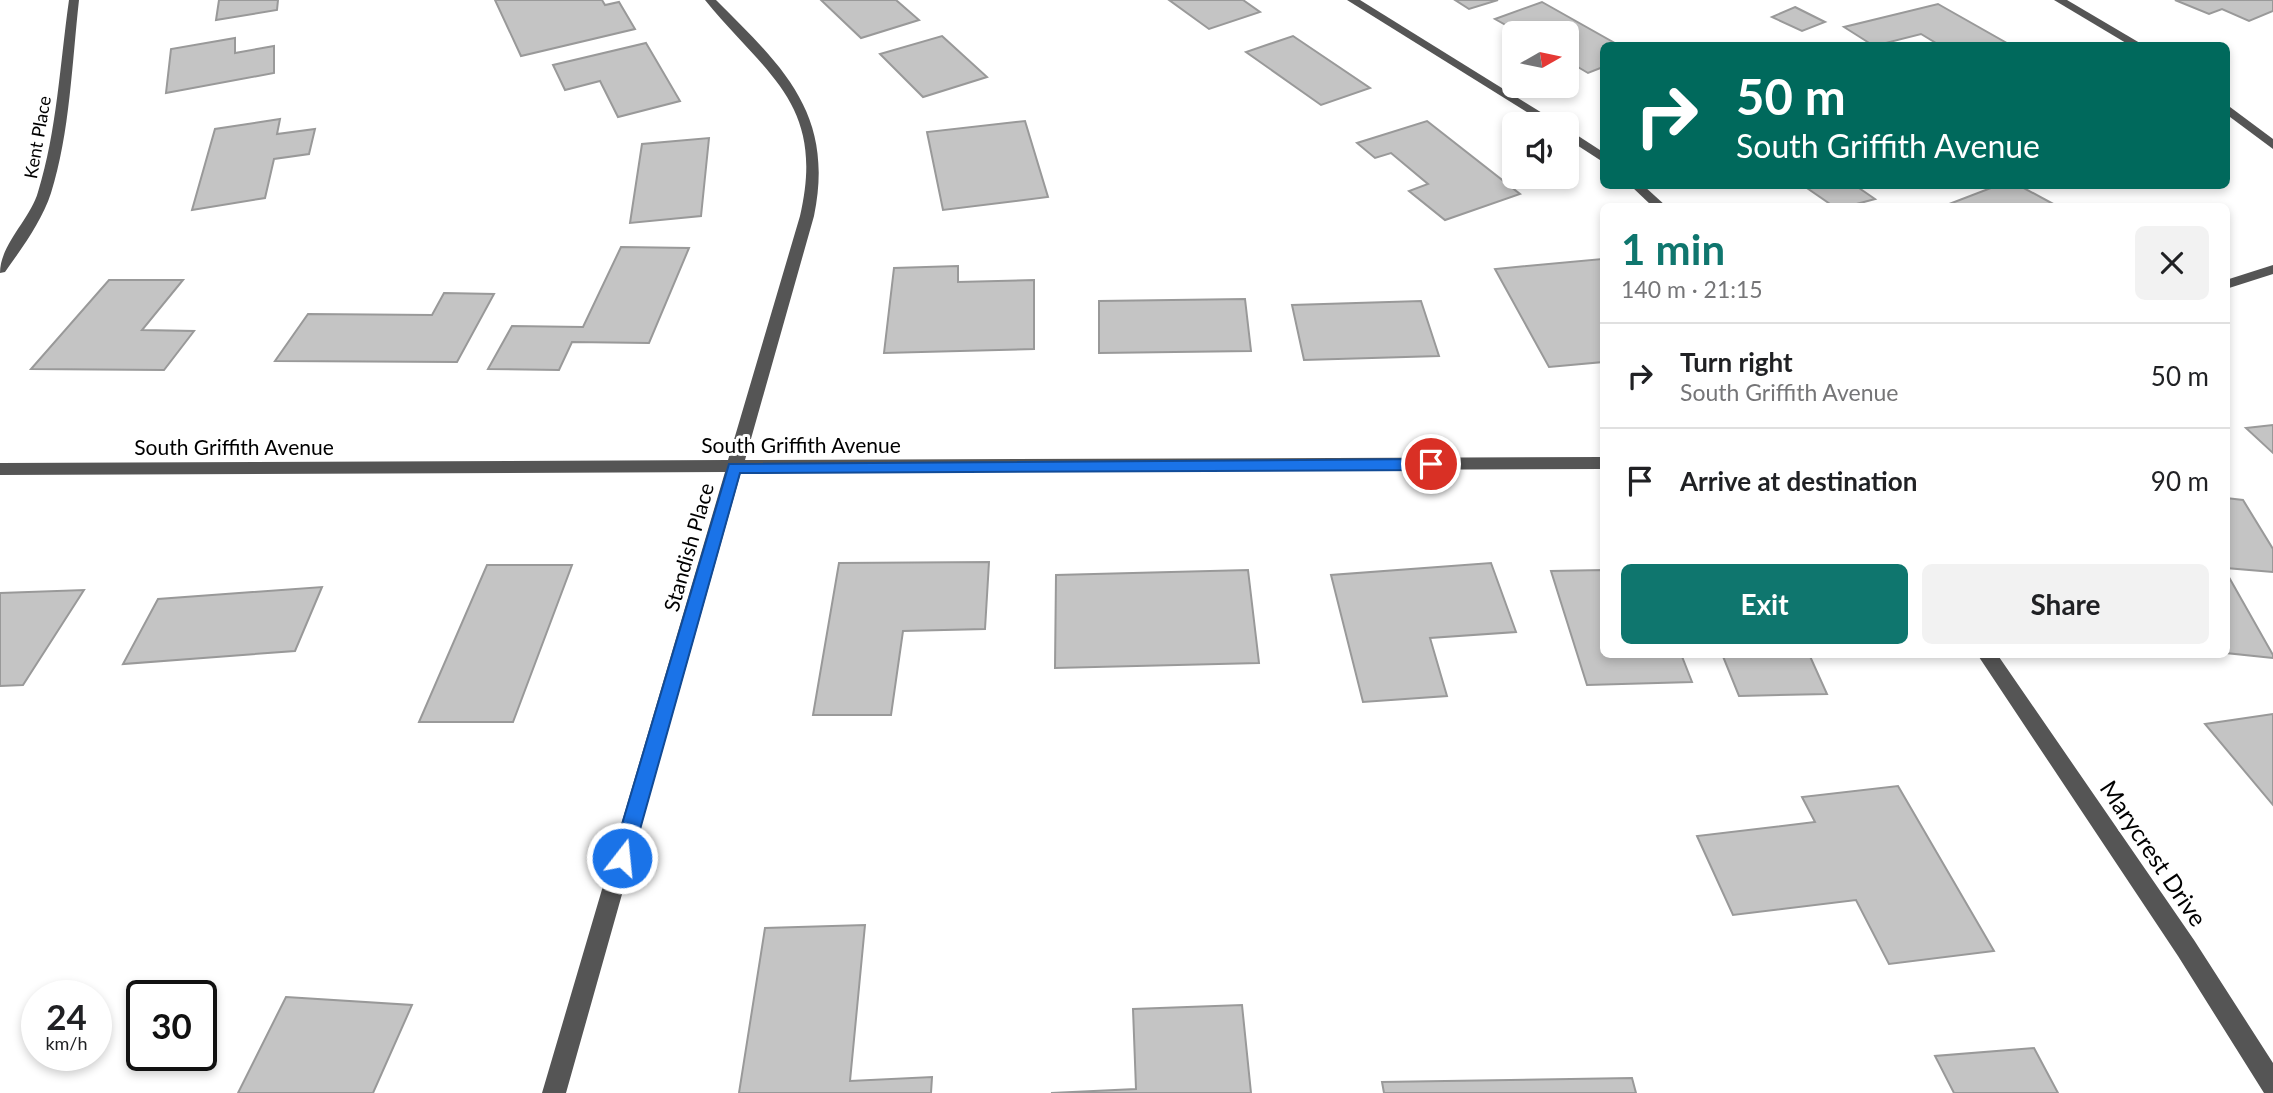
<!DOCTYPE html>
<html lang="en">
<head>
<meta charset="utf-8">
<style>
  :root { --surface:#fff; --page:#f2f2f2; --text:#202124; --muted:#757577; --line:#e0e0e0; --accent:#0f766e }
  body { margin:0; font-family:Lato,sans-serif; background:var(--page); color:var(--text); height:100vh; display:flex; flex-direction:column; font-size:26px; white-space:nowrap }
  * { box-sizing:border-box; margin:0 }
  p { font-size:23px; color:var(--muted) }
  .icon { flex:none; width:38px; height:38px; fill:none; stroke:currentColor; stroke-width:2; stroke-linecap:round; stroke-linejoin:round }
  .map { position:relative; flex:1; overflow:hidden }
  .panel { position:absolute; left:1600px; top:203px; width:630px; height:455px; display:flex; flex-direction:column; background:var(--surface); border-radius:10px; box-shadow:0 4px 10px #0003 }
  .panel>* { flex:none }
  .banner { position:absolute; left:1600px; top:42px; width:630px; height:147px; border-radius:10px; box-shadow:0 4px 10px #0003; background:#00695c; color:#fff; overflow:hidden }
  .needle { width:46px; rotate:81deg }
  .tools { position:absolute; left:1502px; top:21px; display:grid; gap:14px }
  .tools a { display:grid; place-items:center; width:77px; height:77px; border-radius:10px; background:var(--surface); box-shadow:0 4px 10px #0003; font-size:35px }
  .speed { position:absolute; left:21px; top:980px; display:flex; gap:14px; font-size:35px; font-weight:700; text-align:center }
  .speed>* { display:grid; place-content:center; width:91px; height:91px; border-radius:50%; background:var(--surface); box-shadow:0 4px 10px #0003; line-height:1 }
  .speed small { font-size:18px; font-weight:400 }
  .speed .limit { border:4px solid #111; border-radius:10px; background:#fff; color:#111 }
  .pin { position:absolute; display:grid; place-items:center; width:60px; height:60px; color:#fff; margin:-30px; border:4px solid #fff; border-radius:50%; box-shadow:0 2px 7px #0007 }
  .me { position:absolute; width:77px; margin:-38px; rotate:16deg; stroke-linejoin:round; filter:drop-shadow(0 0 5px #0008) }
  .turn { display:flex; align-items:center; gap:24px; height:147px; padding:0 21px; font-size:32px }
  .turn .icon { width:91px; height:91px; stroke-width:2.5 }
  .turn b { display:block; font-size:49px; line-height:60px }
  .round { display:grid; place-items:center; flex:none; width:74px; height:74px; border-radius:10px; background:var(--page) }
  .headline { display:flex; align-items:center; justify-content:space-between; height:119px; padding:0 21px }
  h1 { font-size:42px; font-weight:700; line-height:52px; color:var(--accent) }
  .button { display:flex; gap:14px; margin-top:auto; padding:14px 21px }
  .button a { flex:1; height:80px; border-radius:10px; background:var(--accent); color:#fff; font-size:28px; font-weight:700; line-height:80px; text-align:center }
  .button a+a { background:var(--page); color:var(--text) }
  ul { padding:0; list-style:none }
  li { display:flex; align-items:center; gap:21px; height:105px; padding:0 21px; border-top:2px solid var(--line) }
  li div { flex:1 }
  li b { display:block; font-size:26px }
  li em { font-style:normal }
  .map>svg:first-child { display:block }
  .building { fill:#c4c4c4; stroke:#999; stroke-width:2 }
  .lines { fill:none; stroke-linecap:round; stroke-linejoin:round }
  .minor { fill:#555; fill-rule:evenodd }
  .route { fill:#1a73e8; stroke:#114b97; stroke-width:2 }
  .labels { text-anchor:middle; dominant-baseline:central; stroke-width:6; stroke-linejoin:round; paint-order:stroke }
  .far-street-label { font-size:18px; fill:#000; stroke:#fff }
  .street-label { font-size:21px; fill:#000; stroke:#fff }
  .near-street-label { font-size:24px; fill:#000; stroke:#fff }
</style>
</head>
<body>
<div class="map">
<svg width="2273" height="1093" viewBox="0 0 2273 1093">
  <rect width="100%" height="100%" fill="#fff"/>
  <g class="building">
    <path d="M219,0H278L277,10L216,20Z"/>
    <path d="M495,0H602L605,5L619,2L635,29L521,56Z"/>
    <path d="M821,0H896L919,20L861,38Z"/>
    <path d="M1169,0H1243L1260,12L1209,29Z"/>
    <path d="M1455,0H1498L1469,9Z"/>
    <path d="M2175,0H2273V11L2249,21L2222,9L2209,14Z"/>
    <path d="M1542,2L1620,46H1603V67L1588,73L1566,60V33H1520L1495,19Z"/>
    <path d="M1938,4L2012,46H1941L1921,34L1874,46L1844,27Z"/>
    <path d="M1795,7L1825,22L1802,31L1772,17Z"/>
    <path d="M942,36L987,77L923,97L880,54Z"/>
    <path d="M1293,36L1370,88L1321,105L1246,52Z"/>
    <path d="M235,38V53L274,46V73L166,93L171,49Z"/>
    <path d="M646,43L680,101L618,117L600,81L565,90L553,65Z"/>
    <path d="M280,119L277,134L315,129L309,154L274,159L265,198L192,210L215,129Z"/>
    <path d="M1025,121L1048,197L943,210L927,132Z"/>
    <path d="M1427,121L1520,194L1445,220L1409,191L1428,184L1391,153L1375,158L1357,143Z"/>
    <path d="M709,138L701,216L630,223L642,144Z"/>
    <path d="M1804,186H1856L1875,199L1849,206H1833Z"/>
    <path d="M1996,186H2020L2057,206H1944Z"/>
    <path d="M621,247L689,248L649,343L572,342L559,370L488,369L512,326L583,327Z"/>
    <path d="M1602,259L1603,362L1549,367L1495,269Z"/>
    <path d="M958,266V282L1034,280V349L884,353L894,268Z"/>
    <path d="M109,280H183L142,330L194,331L164,370L31,369Z"/>
    <path d="M444,293L494,294L457,362L275,361L308,314L432,315Z"/>
    <path d="M1245,299L1251,351L1099,353V301Z"/>
    <path d="M1421,301L1439,356L1304,360L1292,305Z"/>
    <path d="M2273,425V453L2246,428Z"/>
    <path d="M2226,498L2243,500L2273,549V572L2226,568Z"/>
    <path d="M989,562L985,629L903,631L891,715H813L839,563Z"/>
    <path d="M1491,563L1516,632L1430,638L1447,696L1363,702L1331,575Z"/>
    <path d="M487,565H572L513,722H419Z"/>
    <path d="M1248,570L1259,663L1055,668L1056,575Z"/>
    <path d="M1603,570V654H1681L1692,682L1587,685L1551,571Z"/>
    <path d="M2226,572L2273,655V658L2226,653Z"/>
    <path d="M322,587L295,651L123,664L158,599Z"/>
    <path d="M84,590L23,685L0,686V593Z"/>
    <path d="M1722,654H1809L1827,694L1739,696Z"/>
    <path d="M2273,714V805L2205,724Z"/>
    <path d="M1898,786L1994,951L1889,964L1856,900L1733,915L1697,836L1815,822L1802,797Z"/>
    <path d="M865,925L850,1081L932,1077L931,1093H739L765,928Z"/>
    <path d="M286,997L412,1005L373,1093H238Z"/>
    <path d="M1242,1005L1251,1093H1051L1136,1089L1133,1009Z"/>
    <path d="M2034,1048L2058,1093H1954L1935,1056Z"/>
    <path d="M1632,1078L1636,1093H1384L1382,1082Z"/>
  </g>
  <g class="lines">
    <g class="minor">
      <path d="M69,0H79C72,62 70,133 51,193C42,221 22,248 5,272L0,273C0,244 30,220 38,192C57,131 60,63 69,0Z"/>
      <path d="M705,0H716C783,67 835,114 814,216L745,460L1603,457V469L741,472L566,1093H542L725,472L0,475V463L728,460L800,216C826,104 767,76 705,0Z"/>
      <path d="M1347,0H1360L1560,124H1546Z"/>
      <path d="M2054,0H2067L2145,46H2131Z"/>
      <path d="M2226,104L2273,139V149L2226,114Z"/>
      <path d="M1566,128L1603,152V162L1566,138Z"/>
      <path d="M1631,186H1644L1666,206H1652Z"/>
      <path d="M2273,265V274L2226,289V280Z"/>
      <path d="M1977,654H1997L2194,940L2273,1063V1093H2264L2178,956Z"/>
    </g>
  </g>
  <path class="route" d="M1431,459L1438,464L1431,470L740,473L632,858L629,865L622,867L615,865L612,858L729,464Z"/>
  <g class="labels">
    <g class="far-street-label">
      <text transform="translate(37 137) rotate(-80)">Kent Place</text>
    </g>
    <g class="street-label">
      <text x="801" y="444">South Griffith Avenue</text>
      <text x="234" y="446">South Griffith Avenue</text>
      <text transform="translate(688 547) rotate(-74)">Standish Place</text>
    </g>
    <g class="near-street-label">
      <text transform="translate(2154 853) rotate(56)">Marycrest Drive</text>
    </g>
  </g>
</svg>
<div class="tools">
<a><svg class="needle" viewBox="-14 -14 28 28"><path d="M0-13l5 13h-10z" fill="#e53935"/><path d="M0 13l5-13h-10z" fill="#757577"/></svg></a>
<a><svg class="icon" aria-label="sound" viewBox="0 0 24 24"><path d="M4 9h4l5-4v14l-5-4H4zM17 9q2 3 0 6"/></svg></a>
</div>
<div class="speed"><div>24<small>km/h</small></div><div class="limit">30</div></div>
<div class="pin" style="left:1431px;top:464px;background:#d93025"><svg class="icon" aria-label="arrive" viewBox="0 0 24 24"><path d="M6 21V4h12l-3 4 3 4H6"/></svg></div>
<svg class="me" style="left:622px;top:858px" viewBox="-20 -20 40 40"><circle r="17" fill="#1a73e8" stroke="#fff" stroke-width="3"/><path d="M0-11L8 9 0 5-8 9z" fill="#fff"/></svg>
<div class="banner">
<div class="turn"><svg class="icon" aria-label="right" viewBox="0 0 24 24"><path d="M7 20v-9h11M14 6l5 5-5 5"/></svg><div><b>50 m</b>South Griffith Avenue</div></div>
</div>
<section class="panel">
<div class="headline"><div><h1>1 min</h1><p>140 m · 21:15</p></div><a class="round"><svg class="icon" aria-label="close" viewBox="0 0 24 24"><path d="M6 6l12 12M18 6L6 18"/></svg></a></div>
<ul>
<li><svg class="icon" aria-label="right" viewBox="0 0 24 24"><path d="M7 20v-9h11M14 6l5 5-5 5"/></svg><div><b>Turn right</b><p>South Griffith Avenue</p></div><em>50 m</em></li>
<li><svg class="icon" aria-label="arrive" viewBox="0 0 24 24"><path d="M6 21V4h12l-3 4 3 4H6"/></svg><div><b>Arrive at destination</b></div><em>90 m</em></li>
</ul>
<div class="button"><a>Exit</a><a>Share</a></div>
</section>
</div>
</body>
</html>
